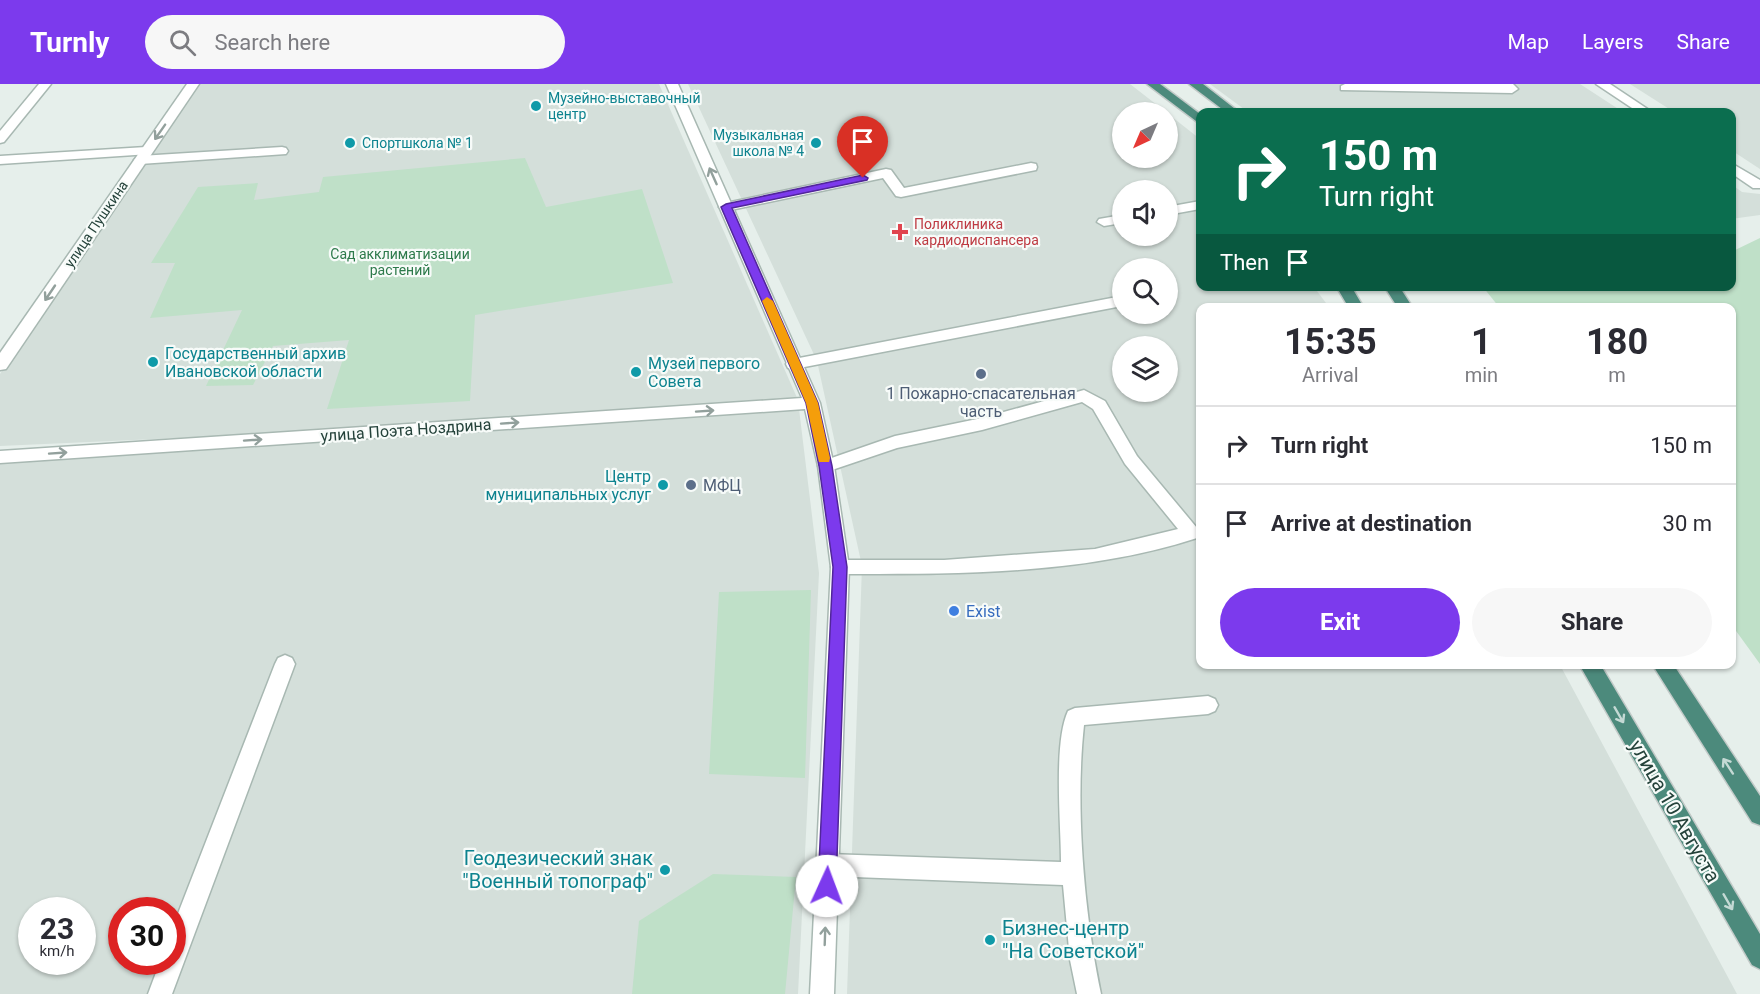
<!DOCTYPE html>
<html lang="en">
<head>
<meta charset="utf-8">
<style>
  :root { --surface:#fff; --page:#f7f7f7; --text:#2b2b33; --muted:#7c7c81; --line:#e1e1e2; --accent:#7c3aed }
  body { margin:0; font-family:Roboto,sans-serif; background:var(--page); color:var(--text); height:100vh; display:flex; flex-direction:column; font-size:22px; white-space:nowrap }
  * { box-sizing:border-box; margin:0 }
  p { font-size:20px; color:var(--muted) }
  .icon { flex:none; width:33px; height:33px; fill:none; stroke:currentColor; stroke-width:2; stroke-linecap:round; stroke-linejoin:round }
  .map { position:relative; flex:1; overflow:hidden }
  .side { position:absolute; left:1196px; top:219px; width:540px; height:366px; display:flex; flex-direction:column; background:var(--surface); border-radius:12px; box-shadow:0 2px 4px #0004 }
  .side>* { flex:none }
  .banner { position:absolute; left:1196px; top:24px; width:540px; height:183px; border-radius:12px; box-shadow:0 2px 4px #0004; background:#0b6e4f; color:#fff; overflow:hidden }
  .needle { width:39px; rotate:224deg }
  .buttons { position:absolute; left:1112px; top:18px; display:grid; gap:12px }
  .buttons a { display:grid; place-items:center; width:66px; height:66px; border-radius:50%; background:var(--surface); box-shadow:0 2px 4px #0004; font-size:30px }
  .speed { position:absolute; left:18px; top:813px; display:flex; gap:12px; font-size:30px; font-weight:700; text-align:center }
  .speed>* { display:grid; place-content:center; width:78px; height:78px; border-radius:50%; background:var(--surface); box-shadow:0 2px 4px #0004; line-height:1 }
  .speed small { font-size:15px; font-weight:400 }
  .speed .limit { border:9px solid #d22; background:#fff; color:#111 }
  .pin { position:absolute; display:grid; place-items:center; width:51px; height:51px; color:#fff; margin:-62px -26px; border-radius:50% 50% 50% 0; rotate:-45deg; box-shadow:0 0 6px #0007 }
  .pin .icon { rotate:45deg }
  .me { position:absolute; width:66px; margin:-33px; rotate:2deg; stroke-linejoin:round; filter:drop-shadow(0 0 4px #0008) }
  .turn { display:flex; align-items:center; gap:21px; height:126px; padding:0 24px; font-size:27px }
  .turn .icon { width:78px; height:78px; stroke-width:2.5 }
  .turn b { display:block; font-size:42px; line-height:51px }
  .then { display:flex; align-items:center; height:57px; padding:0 24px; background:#0003; gap:12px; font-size:22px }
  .eta { display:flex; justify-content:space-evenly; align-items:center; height:102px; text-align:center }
  .eta b { font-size:36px; font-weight:700; line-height:42px }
  .action { display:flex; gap:12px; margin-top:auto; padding:12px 24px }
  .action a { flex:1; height:69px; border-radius:36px; background:var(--accent); color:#fff; font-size:24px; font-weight:700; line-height:69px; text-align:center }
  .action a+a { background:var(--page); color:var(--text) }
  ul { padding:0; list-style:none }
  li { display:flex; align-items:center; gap:18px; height:78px; padding:0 24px; border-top:2px solid var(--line) }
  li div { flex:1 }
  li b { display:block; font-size:22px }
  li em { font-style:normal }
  header { display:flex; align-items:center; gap:36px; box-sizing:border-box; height:84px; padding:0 30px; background:var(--accent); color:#fff }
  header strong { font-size:28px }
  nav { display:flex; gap:33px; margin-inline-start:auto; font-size:21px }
  .search { width:420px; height:54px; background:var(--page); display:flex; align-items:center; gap:15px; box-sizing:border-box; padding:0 21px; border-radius:33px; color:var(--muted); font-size:22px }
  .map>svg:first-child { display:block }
  .built { fill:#d4dfda; fill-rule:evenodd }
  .green { fill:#bfe0c8 }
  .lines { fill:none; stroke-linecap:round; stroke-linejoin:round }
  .service-casing { stroke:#a8b8b2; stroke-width:3 }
  .minor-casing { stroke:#a8b8b2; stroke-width:3 }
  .tertiary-casing { stroke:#a8b8b2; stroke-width:3 }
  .trunk-casing { stroke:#c2cac8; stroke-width:3 }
  .service { fill:#fff; fill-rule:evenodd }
  .minor { fill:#fff; fill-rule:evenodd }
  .tertiary { fill:#fff; fill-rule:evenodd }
  .trunk { fill:#4c8a7c; fill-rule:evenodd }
  .oneway { stroke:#92a09c }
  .oneway2 { stroke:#c4d9d4 }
  .route { fill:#7c3aed; stroke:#51269a; stroke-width:1.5 }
  .slow { fill:#f59e0b }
  .culture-dot { fill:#0f9aa8; stroke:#f7fbf9; stroke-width:2 }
  .health-dot { fill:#e0444e; stroke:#f7fbf9; stroke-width:2 }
  .service-dot { fill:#5c6f8a; stroke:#f7fbf9; stroke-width:2 }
  .shop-dot { fill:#3f7fe0; stroke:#f7fbf9; stroke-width:2 }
  .labels { text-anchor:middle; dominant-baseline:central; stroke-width:4.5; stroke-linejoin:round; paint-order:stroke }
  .far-culture-label { font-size:14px; fill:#0d838f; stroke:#f7fbf9; text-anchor:start }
  .far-street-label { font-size:14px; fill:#24423a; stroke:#f7fbf9 }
  .far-health-label { font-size:14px; fill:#be3a42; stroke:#f7fbf9; text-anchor:start }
  .far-park-label { font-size:14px; fill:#2d7a4b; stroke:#f7fbf9 }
  .culture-label { font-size:16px; fill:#0d838f; stroke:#f7fbf9; text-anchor:start }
  .service-label { font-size:16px; fill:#4e5e75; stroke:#f7fbf9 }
  .street-label { font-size:16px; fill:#24423a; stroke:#f7fbf9 }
  .shop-label { font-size:16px; fill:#366cbe; stroke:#f7fbf9; text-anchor:start }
  .near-street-label { font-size:20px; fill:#24423a; stroke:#f7fbf9 }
  .near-culture-label { font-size:20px; fill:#0d838f; stroke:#f7fbf9; text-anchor:end }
</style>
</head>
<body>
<header>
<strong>Turnly</strong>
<div class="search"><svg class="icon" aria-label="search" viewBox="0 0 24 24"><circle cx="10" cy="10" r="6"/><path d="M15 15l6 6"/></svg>Search here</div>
<nav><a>Map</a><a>Layers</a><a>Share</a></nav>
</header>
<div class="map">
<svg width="1760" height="910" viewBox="0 0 1760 910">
  <rect width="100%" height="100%" fill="#e6efeb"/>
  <g class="built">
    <path d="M198,0H659L798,316L377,345L0,362V290Z"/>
    <path d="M688,0H1130L1166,28H1122V74H1167V29L1200,55V202L1314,203L1329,223L1200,224V580L1560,581L1737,910H847L862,482L817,277ZM1122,106H1167V152H1122ZM1122,184H1167V230H1122ZM1122,262H1167V308H1122Z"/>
    <path d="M1210,0H1580L1623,28H1248Z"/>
    <path d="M1630,0H1760V85L1731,66V28H1674Z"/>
    <path d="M1731,100L1742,108L1760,110V131L1731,135Z"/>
    <path d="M799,325L819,489L798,910H0V369ZM32,826H82V878H32ZM122,826H172V878H122Z"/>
  </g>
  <g class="green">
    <path d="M525,74L546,123L642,105L673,199L475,231L470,317L327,325L349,256L273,262L253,301L206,302L242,226L150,234L175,179H151L198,103L258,99L254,116L319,108L323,93Z"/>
    <path d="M1760,154V580L1731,540V224L1499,223L1483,203L1731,202V168Z"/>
    <path d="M811,506L805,694L709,690L719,508Z"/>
    <path d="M713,790L796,793L785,910H632L639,837Z"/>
  </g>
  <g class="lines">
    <g class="service-casing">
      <g id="service">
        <path d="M39,0H51L4,58L0,59V47Z"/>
        <path d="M1345,0H1513L1518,5L1512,9L1341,6V2Z"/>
        <path d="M146,63L150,64L152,67L150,70L0,80V72Z"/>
        <path d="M282,63L286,64L288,67L286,70L140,80L134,76L140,72Z"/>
        <path d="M1031,79L1036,80L1037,83L1036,86L901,113L896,112L883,94L726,127L719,123L726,119L886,85L891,86L904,104Z"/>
        <path d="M1200,117V125L1167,131V123Z"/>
        <path d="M1122,131V139L1104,142L1097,138L1099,135Z"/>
        <path d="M1122,212V222L794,285L788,284L786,280L788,276L794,275Z"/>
        <path d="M1084,306L1105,317L1137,372L1197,444L1200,449L1197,454C1083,491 959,490 840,490L833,488L831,483L833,478L840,476H944L1095,465L1178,445L1125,380L1093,325L1082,318L982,346L897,364L826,388L820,386L818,382L820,378L895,352L982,334Z"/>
        <path d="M285,571L292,574L295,580L172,910H148L160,878H172V845L275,580L278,574Z"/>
        <path d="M1208,612L1215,615L1218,621L1215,627L1208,630L1084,641C1075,723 1084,829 1101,910H1077L1070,876L1063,801L828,792L820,789L817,781L820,773L828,770L1061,778C1061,741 1053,659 1068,627L1075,624Z"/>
      </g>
    </g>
    <g class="minor-casing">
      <g id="minor">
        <path d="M666,0H678L820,319L834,382L849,483L834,910H810L831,483L818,382L805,325L0,379V367L802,314Z"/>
        <path d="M1596,0H1610L1652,28H1638Z"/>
        <path d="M1731,79L1760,96V104H1753L1731,89Z"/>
      </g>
    </g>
    <g class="tertiary-casing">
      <path id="tertiary" d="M187,0H199L6,285L0,286V269Z"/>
    </g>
    <g class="trunk-casing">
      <g id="trunk">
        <path d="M1147,0H1160L1200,30V40Z"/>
        <path d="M1189,0H1203L1239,28H1226Z"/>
        <path d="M1336,202H1351L1364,224H1349Z"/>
        <path d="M1384,202H1399L1413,224H1398Z"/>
        <path d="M1579,580H1600L1760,850V885L1752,881Z"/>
        <path d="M1652,580H1673L1760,712V741L1752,738Z"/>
      </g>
    </g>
    <use href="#service" class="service"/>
    <use href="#minor" class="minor"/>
    <use href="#tertiary" class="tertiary"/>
    <use href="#trunk" class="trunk"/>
  </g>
  <defs><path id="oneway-shaft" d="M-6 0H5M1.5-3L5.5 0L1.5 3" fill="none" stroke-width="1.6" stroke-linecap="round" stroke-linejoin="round" transform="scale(1.5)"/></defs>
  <g class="oneway">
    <use href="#oneway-shaft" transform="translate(160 48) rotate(125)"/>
    <use href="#oneway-shaft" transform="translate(713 92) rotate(-114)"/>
    <use href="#oneway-shaft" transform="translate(50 209) rotate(124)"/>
    <use href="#oneway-shaft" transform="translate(705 327) rotate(-4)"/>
    <use href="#oneway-shaft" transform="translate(510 339) rotate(-4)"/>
    <use href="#oneway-shaft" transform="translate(253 356) rotate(-4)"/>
    <use href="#oneway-shaft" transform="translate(58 369) rotate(-4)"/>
    <use href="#oneway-shaft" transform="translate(825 852) rotate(-88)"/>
  </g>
  <g class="oneway2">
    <use href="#oneway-shaft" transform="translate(1619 631) rotate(60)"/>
    <use href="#oneway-shaft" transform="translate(1728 682) rotate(-123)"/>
    <use href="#oneway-shaft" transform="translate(1728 818) rotate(60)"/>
  </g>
  <path class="route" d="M863,91L868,94L867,96L732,124L818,319L832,382L847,483L836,802L833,808L827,811L821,808L818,802L833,483L819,382L806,319L721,123L726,120Z"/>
  <path class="slow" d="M767,213L773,217L818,319L830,374L829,378H819L818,374L806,319L762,217Z"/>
  <g class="culture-dot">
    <circle cx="536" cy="22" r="6"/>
    <circle cx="350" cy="59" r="6"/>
    <circle cx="816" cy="59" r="6"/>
    <circle cx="153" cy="278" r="6"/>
    <circle cx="636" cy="288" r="6"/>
    <circle cx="663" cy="401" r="6"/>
    <circle cx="665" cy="786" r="6"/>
    <circle cx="990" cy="856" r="6"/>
  </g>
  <path class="health-dot" d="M897 139h6v6h6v6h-6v6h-6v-6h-6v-6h6z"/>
  <g class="service-dot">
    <circle cx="981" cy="290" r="6"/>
    <circle cx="691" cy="401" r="6"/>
  </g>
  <circle class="shop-dot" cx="954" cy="527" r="6"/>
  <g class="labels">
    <g class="far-culture-label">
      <text x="548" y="14">Музейно-выставочный<tspan x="548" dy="16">центр</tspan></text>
      <text x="804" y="51" text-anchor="end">Музыкальная<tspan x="804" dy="16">школа № 4</tspan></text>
      <text x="362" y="59">Спортшкола № 1</text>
    </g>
    <g class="far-street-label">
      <text transform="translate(96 140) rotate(-56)">улица Пушкина</text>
    </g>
    <g class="far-health-label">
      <text x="914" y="140">Поликлиника<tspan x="914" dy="16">кардиодиспансера</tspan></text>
    </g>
    <g class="far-park-label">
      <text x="400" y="170">Сад акклиматизации<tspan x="400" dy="16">растений</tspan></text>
    </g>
    <g class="culture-label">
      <text x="165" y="269">Государственный архив<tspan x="165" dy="18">Ивановской области</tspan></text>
      <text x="648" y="279">Музей первого<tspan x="648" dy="18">Совета</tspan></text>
      <text x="651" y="392" text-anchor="end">Центр<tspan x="651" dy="18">муниципальных услуг</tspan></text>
    </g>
    <g class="service-label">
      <text x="981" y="309">1 Пожарно-спасательная<tspan x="981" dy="18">часть</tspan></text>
      <text x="703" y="401" text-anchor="start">МФЦ</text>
    </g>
    <g class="street-label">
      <text transform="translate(406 346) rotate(-4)">улица Поэта Ноздрина</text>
    </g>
    <g class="shop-label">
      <text x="966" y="527">Exist</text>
    </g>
    <g class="near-street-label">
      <text transform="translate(1675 727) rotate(60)">улица 10 Августа</text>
    </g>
    <g class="near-culture-label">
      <text x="653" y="774">Геодезический знак<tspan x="653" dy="23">"Военный топограф"</tspan></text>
      <text x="1002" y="844" text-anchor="start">Бизнес-центр<tspan x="1002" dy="23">"На Советской"</tspan></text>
    </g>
  </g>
</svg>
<div class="buttons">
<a><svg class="needle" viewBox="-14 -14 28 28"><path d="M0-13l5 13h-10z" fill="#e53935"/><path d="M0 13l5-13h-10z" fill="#7c7c81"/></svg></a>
<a><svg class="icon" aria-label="sound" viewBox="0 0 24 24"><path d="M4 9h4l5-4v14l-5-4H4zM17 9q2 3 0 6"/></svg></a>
<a><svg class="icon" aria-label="search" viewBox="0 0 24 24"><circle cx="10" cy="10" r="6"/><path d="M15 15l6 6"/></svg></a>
<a><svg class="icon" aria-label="layers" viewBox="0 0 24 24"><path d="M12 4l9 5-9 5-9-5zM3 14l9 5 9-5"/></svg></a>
</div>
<div class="speed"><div>23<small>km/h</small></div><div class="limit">30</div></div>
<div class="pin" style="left:863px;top:94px;background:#d93025"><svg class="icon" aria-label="arrive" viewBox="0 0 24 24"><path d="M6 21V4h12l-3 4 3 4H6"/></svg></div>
<svg class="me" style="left:827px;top:802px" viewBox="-20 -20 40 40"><circle r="19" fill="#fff"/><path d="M0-13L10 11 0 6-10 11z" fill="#7c3aed"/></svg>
<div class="banner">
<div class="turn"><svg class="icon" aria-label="right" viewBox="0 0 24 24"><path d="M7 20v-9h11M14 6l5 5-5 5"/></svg><div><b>150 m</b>Turn right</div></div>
<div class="then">Then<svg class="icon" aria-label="arrive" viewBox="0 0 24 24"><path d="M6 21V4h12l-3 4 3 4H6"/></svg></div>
</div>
<section class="side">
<div class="eta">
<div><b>15:35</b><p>Arrival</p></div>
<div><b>1</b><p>min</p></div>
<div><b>180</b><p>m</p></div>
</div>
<ul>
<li><svg class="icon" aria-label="right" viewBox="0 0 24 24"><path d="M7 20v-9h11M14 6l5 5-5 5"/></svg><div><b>Turn right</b></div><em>150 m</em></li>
<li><svg class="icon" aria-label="arrive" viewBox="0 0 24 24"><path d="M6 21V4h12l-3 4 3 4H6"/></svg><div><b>Arrive at destination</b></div><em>30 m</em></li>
</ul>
<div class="action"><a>Exit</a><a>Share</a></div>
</section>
</div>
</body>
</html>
